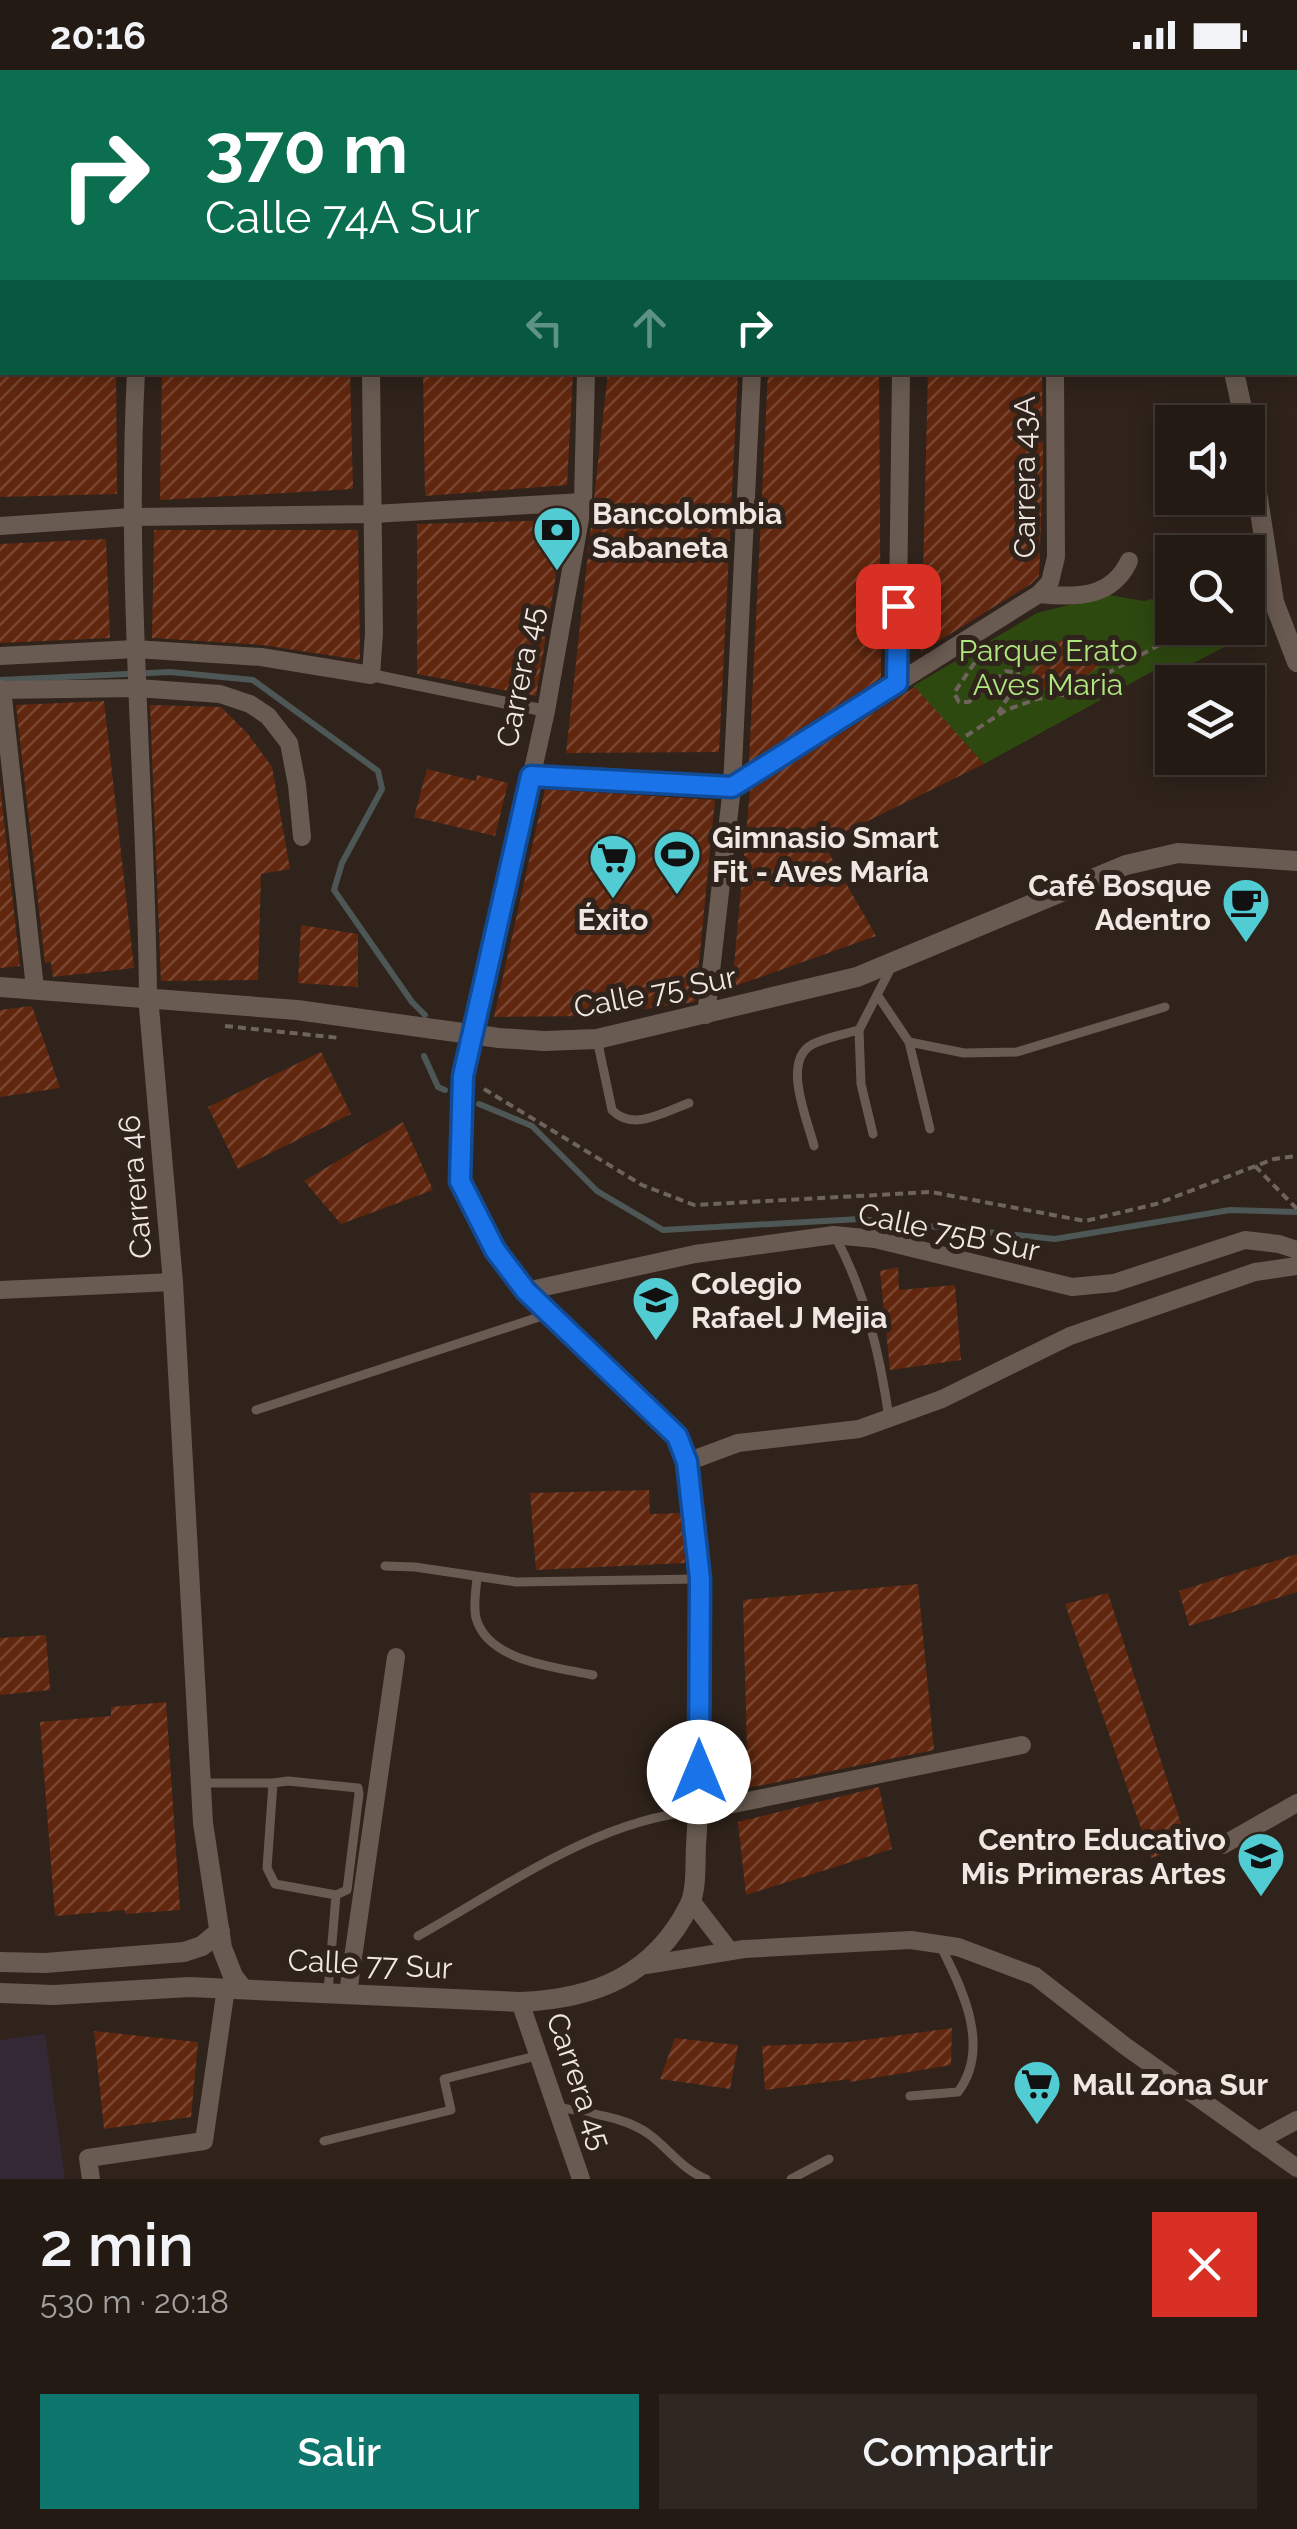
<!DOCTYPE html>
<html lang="es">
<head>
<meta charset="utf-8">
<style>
  :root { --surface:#231a14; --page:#2f2722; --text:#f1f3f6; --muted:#a3a1a0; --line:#403834; --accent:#0f766e }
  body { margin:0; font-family:Raleway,sans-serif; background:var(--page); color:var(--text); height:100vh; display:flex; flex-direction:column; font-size:38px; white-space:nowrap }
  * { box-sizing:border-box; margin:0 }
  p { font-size:32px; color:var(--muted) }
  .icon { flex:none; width:55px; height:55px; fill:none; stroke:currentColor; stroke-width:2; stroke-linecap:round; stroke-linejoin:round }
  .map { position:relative; height:2109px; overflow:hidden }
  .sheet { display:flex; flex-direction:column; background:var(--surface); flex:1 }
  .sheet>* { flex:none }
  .banner { position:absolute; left:0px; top:0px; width:1298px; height:305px; box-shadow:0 5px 25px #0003,0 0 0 2px var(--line); background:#0b6e4f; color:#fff; overflow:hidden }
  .controls { position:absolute; left:1155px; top:335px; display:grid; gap:20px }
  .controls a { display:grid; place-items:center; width:110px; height:110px; border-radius:0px; background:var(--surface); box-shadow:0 5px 25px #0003,0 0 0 2px var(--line); font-size:50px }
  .pin { position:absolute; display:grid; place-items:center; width:85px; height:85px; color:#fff; margin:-42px; border-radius:20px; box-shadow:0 5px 15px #0006 }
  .me { position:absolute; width:110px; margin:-55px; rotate:0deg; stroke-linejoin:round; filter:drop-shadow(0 0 8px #0008) }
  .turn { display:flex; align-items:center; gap:35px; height:210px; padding:0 40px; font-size:45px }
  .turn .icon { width:130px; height:130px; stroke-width:2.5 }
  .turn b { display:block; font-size:70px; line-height:85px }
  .lanes { display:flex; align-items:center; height:95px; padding:0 40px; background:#0003; justify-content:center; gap:50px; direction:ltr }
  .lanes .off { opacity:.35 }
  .round { display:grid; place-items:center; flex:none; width:105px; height:105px; border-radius:0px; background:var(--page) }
  .summary { display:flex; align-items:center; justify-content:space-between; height:170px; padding:0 40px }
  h1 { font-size:60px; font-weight:600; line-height:75px }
  .action { display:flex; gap:20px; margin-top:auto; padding:20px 40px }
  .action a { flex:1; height:115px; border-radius:0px; background:var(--accent); color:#fff; font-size:40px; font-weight:600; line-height:115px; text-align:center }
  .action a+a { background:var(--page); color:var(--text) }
  .status { display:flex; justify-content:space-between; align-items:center; height:70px; padding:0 50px; background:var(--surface); direction:ltr }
  .status svg { height:28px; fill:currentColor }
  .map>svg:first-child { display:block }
  .medical { fill:#352835 }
  .park { fill:#2e4910 }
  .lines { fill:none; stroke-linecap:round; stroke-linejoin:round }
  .stream { stroke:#4d5756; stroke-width:6 }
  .building { fill:url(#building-hatch) }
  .path { stroke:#6f645d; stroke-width:4; stroke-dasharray:8 5; stroke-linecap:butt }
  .service { stroke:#695b51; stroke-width:9 }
  .pedestrian { stroke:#695b51; stroke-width:12 }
  .minor { stroke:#695b51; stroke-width:18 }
  .tertiary { stroke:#695b51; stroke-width:20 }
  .route-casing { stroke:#114b97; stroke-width:25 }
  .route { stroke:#1a73e8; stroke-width:18 }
  .labels { text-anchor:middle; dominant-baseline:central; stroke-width:10; stroke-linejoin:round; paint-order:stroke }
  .street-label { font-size:30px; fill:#f0e7e2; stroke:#2f231b }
  .poi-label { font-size:30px; font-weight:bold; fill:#f0e7e2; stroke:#2f231b; text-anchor:start }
  .park-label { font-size:30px; fill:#afe67f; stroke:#2f231b }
</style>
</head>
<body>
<div class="status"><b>20:16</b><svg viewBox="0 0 49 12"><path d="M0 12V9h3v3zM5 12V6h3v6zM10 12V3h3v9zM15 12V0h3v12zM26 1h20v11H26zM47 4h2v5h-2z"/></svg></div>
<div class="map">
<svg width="1297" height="2109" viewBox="0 0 1297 2109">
  <defs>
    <pattern id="building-hatch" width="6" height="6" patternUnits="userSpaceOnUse" patternTransform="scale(2.5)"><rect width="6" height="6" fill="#61270e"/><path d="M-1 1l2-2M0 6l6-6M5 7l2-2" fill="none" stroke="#784631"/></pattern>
  </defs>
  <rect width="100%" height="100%" fill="#2f231b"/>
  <path class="medical" d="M45,1964L65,2109H0V1970Z"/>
  <path class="park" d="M1248,506L1266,555L1186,597L1166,594L984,694L913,616L1037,543L1109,525L1144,531L1172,524V558H1248Z"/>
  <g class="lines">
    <g class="stream">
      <path d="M0,610L170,602L253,610L378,701L382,719L342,793L334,820L412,932L425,945"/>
      <path d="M424,986L438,1017L445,1020"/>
      <path d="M479,1034L532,1056L597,1121L663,1160L860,1149L1055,1169L1230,1140L1297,1142"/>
    </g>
  </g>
  <g class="building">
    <path d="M0,302H116L117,424L0,427Z"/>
    <path d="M162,302H350L353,419L160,430Z"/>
    <path d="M423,302H573L567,415L425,426Z"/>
    <path d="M608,302H738L719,682L566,683Z"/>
    <path d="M768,302H879L881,608L749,692Z"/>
    <path d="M928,302H1042L1043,392L1039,506L1031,514L921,582Z"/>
    <path d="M565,450L536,626L417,604V454Z"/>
    <path d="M154,460H358L360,590L262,575L152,568Z"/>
    <path d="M106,469L110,568L0,573V474Z"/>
    <path d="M1070,567L1086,581L1098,597L1076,613L1051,620L1030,618L1036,580Z"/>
    <path d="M915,617L984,694L823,773L876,866L732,917L750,720Z"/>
    <path d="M104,631L134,898L53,907L51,892L45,893L16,635Z"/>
    <path d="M150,635L221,637L248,664L272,697L290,799L261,804L258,910L161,911Z"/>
    <path d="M427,699L476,711L477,705L508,713L495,766L414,747Z"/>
    <path d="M0,715L20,896L0,898Z"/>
    <path d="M545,719L715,730L695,932L595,946L494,947Z"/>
    <path d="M301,855L358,864V917L298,913Z"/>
    <path d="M32,936L60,1018L0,1027V940Z"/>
    <path d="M321,982L351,1044L238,1099L208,1037Z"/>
    <path d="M403,1052L433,1120L341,1154L304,1111Z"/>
    <path d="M898,1197L899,1220L955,1215L961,1290L890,1300L880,1201Z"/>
    <path d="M649,1420L650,1444L681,1443L685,1493L536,1500L530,1423Z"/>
    <path d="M1297,1484V1522L1189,1556L1179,1521Z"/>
    <path d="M918,1514L934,1680L748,1718L743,1530Z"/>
    <path d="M1108,1523L1188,1776L1151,1788L1065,1534Z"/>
    <path d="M46,1565L50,1620L0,1625V1568Z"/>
    <path d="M166,1632L180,1840L125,1844V1840L55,1846L40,1652L111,1646V1637Z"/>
    <path d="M879,1717L892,1779L746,1825L738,1752Z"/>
    <path d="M952,1958L951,1995L850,2012V2009L765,2020L762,1976L850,1972Z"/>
    <path d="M94,1961L198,1972L191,2047L104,2059Z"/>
    <path d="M675,1968L738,1975L730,2019L660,2009Z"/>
  </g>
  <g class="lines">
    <g class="path">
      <path d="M982,582L954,623L959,632H969L1006,601L1018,603L1017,613L998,643"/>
      <path d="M966,666L1006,640L1037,629L1069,624L1172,568L1205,558"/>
      <path d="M225,956L340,968"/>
      <path d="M484,1019L642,1115L694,1135L931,1122L1085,1151L1156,1134L1274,1089L1297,1086"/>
      <path d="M1255,1096L1297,1139"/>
    </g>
    <g class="service">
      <path d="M483,2L484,0"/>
      <path d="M878,926L909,972L930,1059"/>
      <path d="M597,969L612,1040C633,1062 664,1042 689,1033"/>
      <path d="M909,972L964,983L1017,982L1165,937"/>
      <path d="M873,1064L861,1014L859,960L893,894"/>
      <path d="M814,1076C807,1048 781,990 813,974C827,967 845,964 859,960"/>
      <path d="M836,1168C866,1225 880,1285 889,1348"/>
      <path d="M256,1340L548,1244"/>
      <path d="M385,1496L415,1497L516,1512L697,1509"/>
      <path d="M477,1508C476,1520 473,1536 476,1548C488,1592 557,1597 593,1605"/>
      <path d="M201,1713H273"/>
      <path d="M418,1866C504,1818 596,1750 696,1741"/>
      <path d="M328,1921L336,1825L275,1814L267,1798L273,1713L288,1711L358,1718L359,1724L347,1820L336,1825"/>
      <path d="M910,2026L958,2022C991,1978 963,1920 941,1877"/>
      <path d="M559,2037C588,2044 625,2046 650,2065C669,2079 683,2100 706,2109"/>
      <path d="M324,2071L451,2040L444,2009L540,1985"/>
      <path d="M791,2109L829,2089"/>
    </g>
    <g class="pedestrian">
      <path d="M575,0V2"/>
      <path d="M718,2V0"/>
      <path d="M371,605L546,641"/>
    </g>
    <g class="minor">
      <path d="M368,0V2"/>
      <path d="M163,2V0"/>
      <path d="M952,2V0"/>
      <path d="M0,52H2"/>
      <path d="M0,233H2"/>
      <path d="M136,302C125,511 146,718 148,926"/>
      <path d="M0,456L131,447L373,444L583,432"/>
      <path d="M1039,524C1076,528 1112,528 1129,491"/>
      <path d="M0,586L135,579L261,587L371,605L374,563L371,302"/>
      <path d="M897,613L901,302"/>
      <path d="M2,619L35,918"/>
      <path d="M0,620L137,618L220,624L250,634L268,646L289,673L297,715L302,767"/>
      <path d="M531,705L732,717L1039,524L1050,512L1056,487L1055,302"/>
      <path d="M706,945L732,717L752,302"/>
      <path d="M474,964L546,641L583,432L586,302"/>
      <path d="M0,1220L173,1212"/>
      <path d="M526,1221L695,1184L834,1165L875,1169L1072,1217L1114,1213L1245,1170L1279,1174L1297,1180"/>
      <path d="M687,1392L738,1373L859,1359L942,1329L1070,1266L1255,1202L1297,1196"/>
      <path d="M699,1741L1022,1675"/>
      <path d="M1223,1775L1297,1733"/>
      <path d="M692,1832L729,1880"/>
      <path d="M646,1895L744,1879L911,1870L958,1877L1035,1906L1125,1976L1297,2098"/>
      <path d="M348,1923L396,1587"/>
      <path d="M520,1932L581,2109"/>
      <path d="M1258,2071L1297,2050"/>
      <path d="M91,2109L88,2088L204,2071L226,1918"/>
    </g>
    <g class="tertiary">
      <path d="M1218,2V0"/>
      <path d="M1234,302L1245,352"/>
      <path d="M1248,364L1274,532L1297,592"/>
      <path d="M0,917L297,940L499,968L544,971L597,969L857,907L1126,795L1178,783L1297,791"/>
      <path d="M148,926L173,1212L203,1753L222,1878L233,1906L243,1919"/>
      <path d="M0,1892L45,1893L184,1882L202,1876L220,1861"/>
      <path d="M0,1923L54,1925L189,1917L520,1932C595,1929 654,1905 689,1836C697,1820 695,1794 696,1776C700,1720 699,1664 699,1608C700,1534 704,1436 677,1366L526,1221L495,1180L460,1111L463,1006L474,964"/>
    </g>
  </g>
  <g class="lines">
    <g class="route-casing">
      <path id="route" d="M699,1702L700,1509L687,1392L677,1366L526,1221L495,1180L460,1111L463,1006L531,706L732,717L897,613L898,536"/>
    </g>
    <use href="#route" class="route"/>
  </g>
  <defs>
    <g id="bank-pin" transform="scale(2.5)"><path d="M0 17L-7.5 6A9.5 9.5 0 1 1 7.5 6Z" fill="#51ccd2" stroke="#2f231b"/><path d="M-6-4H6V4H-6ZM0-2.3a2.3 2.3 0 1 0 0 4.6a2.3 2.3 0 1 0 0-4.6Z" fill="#111"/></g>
    <g id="stadium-pin" transform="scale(2.5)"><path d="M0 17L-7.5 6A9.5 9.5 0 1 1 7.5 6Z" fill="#51ccd2" stroke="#2f231b"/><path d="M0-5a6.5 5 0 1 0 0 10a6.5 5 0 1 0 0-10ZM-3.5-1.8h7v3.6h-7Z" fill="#111"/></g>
    <g id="supermarket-pin" transform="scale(2.5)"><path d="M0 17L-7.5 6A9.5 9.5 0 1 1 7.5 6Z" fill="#51ccd2" stroke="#2f231b"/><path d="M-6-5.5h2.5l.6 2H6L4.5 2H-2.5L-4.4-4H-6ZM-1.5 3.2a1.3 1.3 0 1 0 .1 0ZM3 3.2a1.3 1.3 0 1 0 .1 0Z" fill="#111"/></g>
    <g id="cafe-pin" transform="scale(2.5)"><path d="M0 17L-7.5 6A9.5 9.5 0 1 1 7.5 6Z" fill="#51ccd2" stroke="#2f231b"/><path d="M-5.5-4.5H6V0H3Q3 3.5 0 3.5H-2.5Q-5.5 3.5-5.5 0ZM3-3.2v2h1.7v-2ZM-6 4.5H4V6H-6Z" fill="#111"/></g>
    <g id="school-pin" transform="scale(2.5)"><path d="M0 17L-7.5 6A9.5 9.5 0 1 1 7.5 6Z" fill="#51ccd2" stroke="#2f231b"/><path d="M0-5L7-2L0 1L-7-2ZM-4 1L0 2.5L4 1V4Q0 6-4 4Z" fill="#111"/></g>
  </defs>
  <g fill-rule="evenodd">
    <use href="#bank-pin" x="557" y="460"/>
    <use href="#stadium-pin" x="677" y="784"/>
    <use href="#supermarket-pin" x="613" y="788"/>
    <use href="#cafe-pin" x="1246" y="832"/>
    <use href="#school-pin" x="656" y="1230"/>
    <use href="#school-pin" x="1261" y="1786"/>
    <use href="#supermarket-pin" x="1037" y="2014"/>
  </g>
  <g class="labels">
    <g class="street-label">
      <text transform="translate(1024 407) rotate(-90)">Carrera 43A</text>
      <text transform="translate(520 607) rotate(-79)">Carrera 45</text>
      <text transform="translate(655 922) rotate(-11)">Calle 75 Sur</text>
      <text transform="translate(135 1117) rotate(-95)">Carrera 46</text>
      <text transform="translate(949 1162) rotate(12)">Calle 75B Sur</text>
      <text transform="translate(370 1894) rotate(3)">Calle 77 Sur</text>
      <text transform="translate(579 2011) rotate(71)">Carrera 45</text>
    </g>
    <g class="poi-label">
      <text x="592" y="443">Bancolombia<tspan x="592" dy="34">Sabaneta</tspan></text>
      <text x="712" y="767">Gimnasio Smart<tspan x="712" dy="34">Fit - Aves María</tspan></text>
      <text x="1211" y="815" text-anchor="end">Café Bosque<tspan x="1211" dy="34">Adentro</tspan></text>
      <text x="613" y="849" text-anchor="middle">Éxito</text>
      <text x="691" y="1213">Colegio<tspan x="691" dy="34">Rafael J Mejia</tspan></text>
      <text x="1226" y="1769" text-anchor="end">Centro Educativo<tspan x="1226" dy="34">Mis Primeras Artes</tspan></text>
      <text x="1072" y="2014">Mall Zona Sur</text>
    </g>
    <g class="park-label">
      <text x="1048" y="580">Parque Erato<tspan x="1048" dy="34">Aves Maria</tspan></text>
    </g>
  </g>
</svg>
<div class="controls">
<a><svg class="icon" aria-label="sound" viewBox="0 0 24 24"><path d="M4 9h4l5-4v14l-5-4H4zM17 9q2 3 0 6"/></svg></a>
<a><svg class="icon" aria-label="search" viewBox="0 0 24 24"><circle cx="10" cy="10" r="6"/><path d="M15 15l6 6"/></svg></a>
<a><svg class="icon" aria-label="layers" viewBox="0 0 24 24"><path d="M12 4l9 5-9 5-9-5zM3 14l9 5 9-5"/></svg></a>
</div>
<div class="pin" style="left:898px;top:536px;background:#d93025"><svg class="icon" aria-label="arrive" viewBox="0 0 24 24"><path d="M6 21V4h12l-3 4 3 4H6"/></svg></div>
<svg class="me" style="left:699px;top:1702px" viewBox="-20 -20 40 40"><circle r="19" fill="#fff"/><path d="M0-13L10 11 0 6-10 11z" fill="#1a73e8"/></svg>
<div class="banner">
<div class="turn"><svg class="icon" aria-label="right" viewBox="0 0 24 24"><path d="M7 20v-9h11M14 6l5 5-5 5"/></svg><div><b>370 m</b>Calle 74A Sur</div></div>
<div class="lanes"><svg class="icon off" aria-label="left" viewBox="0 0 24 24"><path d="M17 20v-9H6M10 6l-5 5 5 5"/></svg><svg class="icon off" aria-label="ahead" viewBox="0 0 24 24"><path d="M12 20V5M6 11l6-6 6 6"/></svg><svg class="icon" aria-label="right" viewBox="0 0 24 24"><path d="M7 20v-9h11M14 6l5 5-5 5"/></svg></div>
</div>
</div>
<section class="sheet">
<div class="summary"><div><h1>2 min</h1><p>530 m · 20:18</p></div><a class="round" style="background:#d93025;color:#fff"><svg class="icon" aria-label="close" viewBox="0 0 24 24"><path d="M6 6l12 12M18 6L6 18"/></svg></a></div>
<div class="action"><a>Salir</a><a>Compartir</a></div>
</section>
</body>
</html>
